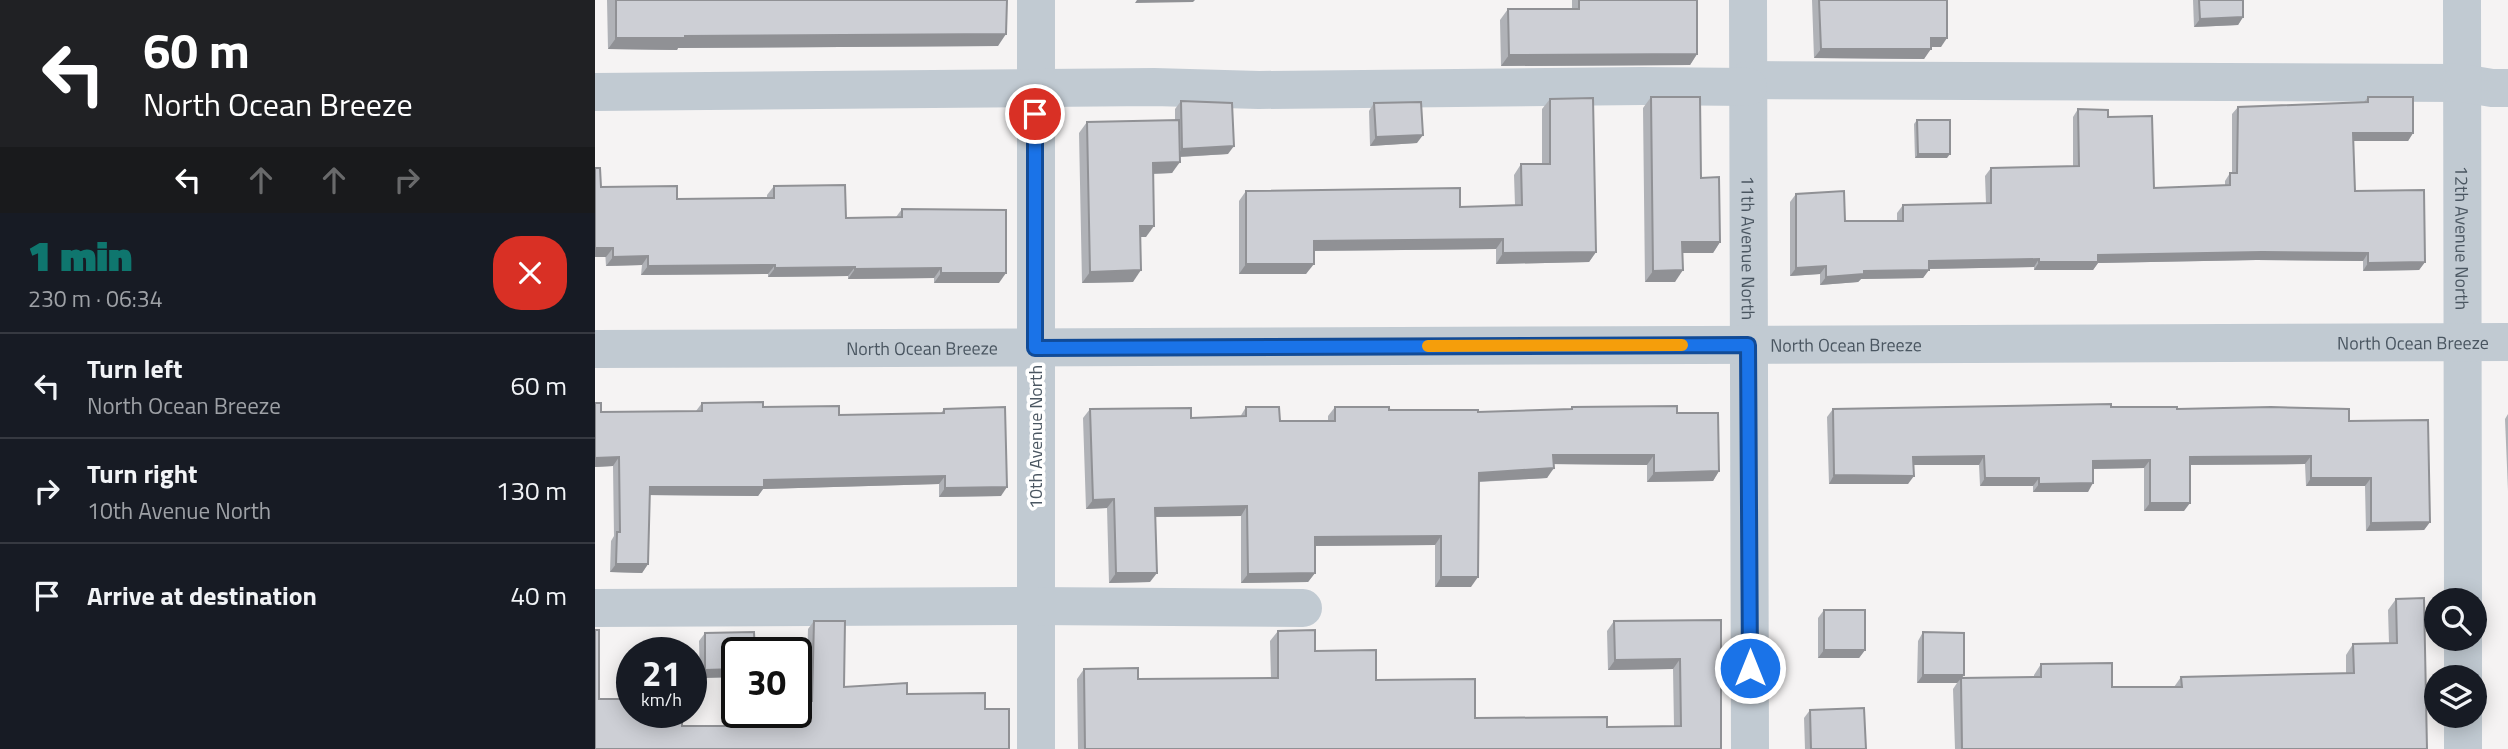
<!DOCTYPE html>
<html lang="en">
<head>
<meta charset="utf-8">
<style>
  :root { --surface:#171b24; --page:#242831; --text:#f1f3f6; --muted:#9ea1a6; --line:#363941; --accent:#0f766e }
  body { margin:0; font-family:"Titillium Web",sans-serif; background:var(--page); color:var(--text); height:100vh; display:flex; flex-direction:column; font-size:26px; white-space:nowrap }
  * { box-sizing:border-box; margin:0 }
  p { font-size:23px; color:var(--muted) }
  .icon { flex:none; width:38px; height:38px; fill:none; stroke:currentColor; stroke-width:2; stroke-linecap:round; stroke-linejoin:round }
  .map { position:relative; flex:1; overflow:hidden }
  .side { display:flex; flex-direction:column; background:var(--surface); width:595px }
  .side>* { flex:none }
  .banner { background:#202124; color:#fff; overflow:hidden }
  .controls { position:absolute; left:1829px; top:588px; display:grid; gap:14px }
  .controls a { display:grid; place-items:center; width:63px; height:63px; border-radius:50%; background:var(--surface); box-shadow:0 4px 18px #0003; font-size:35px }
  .speed { position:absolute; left:21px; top:637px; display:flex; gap:14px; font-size:35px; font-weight:700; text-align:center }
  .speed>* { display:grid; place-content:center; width:91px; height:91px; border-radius:50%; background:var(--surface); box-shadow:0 4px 18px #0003; line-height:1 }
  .speed small { font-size:18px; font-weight:400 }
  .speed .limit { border:4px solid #111; border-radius:10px; background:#fff; color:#111 }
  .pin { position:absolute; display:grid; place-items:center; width:60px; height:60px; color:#fff; margin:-30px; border:4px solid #fff; border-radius:50%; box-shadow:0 2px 7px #0007 }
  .me { position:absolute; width:77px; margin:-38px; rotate:0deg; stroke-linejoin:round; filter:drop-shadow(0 0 5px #0008) }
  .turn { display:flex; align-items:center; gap:24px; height:147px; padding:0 28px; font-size:32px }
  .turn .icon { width:91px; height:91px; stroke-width:2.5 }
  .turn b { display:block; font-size:49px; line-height:60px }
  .lanes { display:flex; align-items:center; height:66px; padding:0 28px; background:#0003; justify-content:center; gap:35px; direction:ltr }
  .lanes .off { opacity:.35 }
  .round { display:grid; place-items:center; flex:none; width:74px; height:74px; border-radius:28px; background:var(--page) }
  .summary { display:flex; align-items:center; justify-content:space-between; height:119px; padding:0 28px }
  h1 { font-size:42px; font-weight:800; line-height:52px; color:var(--accent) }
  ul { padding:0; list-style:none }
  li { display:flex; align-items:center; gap:21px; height:105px; padding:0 28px; border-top:2px solid var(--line) }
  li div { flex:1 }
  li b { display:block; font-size:26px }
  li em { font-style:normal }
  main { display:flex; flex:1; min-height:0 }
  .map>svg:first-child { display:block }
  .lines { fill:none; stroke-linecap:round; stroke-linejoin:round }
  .minor { stroke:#c1cad2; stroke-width:38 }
  .wall { fill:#b0b2b7 }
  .shaded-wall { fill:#909195 }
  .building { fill:#cdcfd5; stroke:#909195; stroke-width:2 }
  .route-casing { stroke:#114b97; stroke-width:18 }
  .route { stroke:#1a73e8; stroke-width:12 }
  .slow { stroke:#f59e0b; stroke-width:12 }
  .labels { text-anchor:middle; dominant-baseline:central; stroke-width:7; stroke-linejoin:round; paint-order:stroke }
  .street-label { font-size:18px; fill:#4a5661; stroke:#fff }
</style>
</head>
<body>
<main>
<section class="side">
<div class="banner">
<div class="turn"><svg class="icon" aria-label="left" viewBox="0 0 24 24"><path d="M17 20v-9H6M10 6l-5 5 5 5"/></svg><div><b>60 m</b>North Ocean Breeze</div></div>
<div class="lanes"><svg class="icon" aria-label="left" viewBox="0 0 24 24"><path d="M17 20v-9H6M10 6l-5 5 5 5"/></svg><svg class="icon off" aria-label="ahead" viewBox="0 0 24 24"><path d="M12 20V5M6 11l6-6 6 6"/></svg><svg class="icon off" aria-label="ahead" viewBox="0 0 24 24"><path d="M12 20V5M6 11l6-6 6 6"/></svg><svg class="icon off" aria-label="right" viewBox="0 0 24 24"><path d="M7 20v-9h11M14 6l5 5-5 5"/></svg></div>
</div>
<div class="summary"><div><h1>1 min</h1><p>230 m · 06:34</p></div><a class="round" style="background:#d93025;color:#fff"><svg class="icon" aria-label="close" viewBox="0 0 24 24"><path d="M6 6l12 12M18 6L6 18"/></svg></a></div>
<ul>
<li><svg class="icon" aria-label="left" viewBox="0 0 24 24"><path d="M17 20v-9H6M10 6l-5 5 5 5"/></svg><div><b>Turn left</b><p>North Ocean Breeze</p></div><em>60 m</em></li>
<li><svg class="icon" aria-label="right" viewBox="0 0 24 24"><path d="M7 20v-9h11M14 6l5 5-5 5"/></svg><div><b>Turn right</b><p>10th Avenue North</p></div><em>130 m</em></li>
<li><svg class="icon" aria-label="arrive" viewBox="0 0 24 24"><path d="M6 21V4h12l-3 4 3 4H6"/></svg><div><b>Arrive at destination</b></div><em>40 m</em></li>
</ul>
</section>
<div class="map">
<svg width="1913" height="749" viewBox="0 0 1913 749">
  <rect width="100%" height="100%" fill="#f5f3f3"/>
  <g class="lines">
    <g class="minor">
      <path d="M441,0V749"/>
      <path id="s1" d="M1153,0L1155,749"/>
      <path id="s2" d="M1867,0L1868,600"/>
      <path d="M1153,80L1867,83L1897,88H1913"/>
      <path d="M0,92L559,87L664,90L1047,86L1153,87"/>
      <path id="s3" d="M0,349L1913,342"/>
      <path d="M0,608L441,606L708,608"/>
      <path d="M1868,639V677"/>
      <path d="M1868,716V749"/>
    </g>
  </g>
  <g class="wall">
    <path d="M12,0H412L403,46L83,48L82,50L13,49Z"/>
    <path d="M977,0H1102V54L1095,65L906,66L905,20L913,9H977Z"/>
    <path d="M1217,0H1352L1346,47H1336L1329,59L1219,58Z"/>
    <path d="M1598,0H1648V17L1643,25L1599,27Z"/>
    <path d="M1056,97L1106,178L1125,242L1118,253H1087L1080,282H1050L1048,108Z"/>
    <path d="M1773,97L1818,133L1813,141H1758L1760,191L1830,262L1824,270L1768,271V261L1661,260L1503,263L1498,270H1439V267L1334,269L1328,278L1266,279L1263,282L1225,285V274L1195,276V202L1201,194L1250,221H1302V213L1308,205L1391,203L1390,176L1396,168L1478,167V117L1483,109L1513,117L1559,188L1630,185V181L1635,173H1637V114L1643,107L1769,102Z"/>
    <path d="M955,99L1001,252L994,262L901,264V249L719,251L711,274H644V201L651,191L865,207L920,205L919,175L926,164H947V109Z"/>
    <path d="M586,101L633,154L585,157L577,173L558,174L551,237H545L538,282L487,283L484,133L492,122L580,120V109Z"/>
    <path d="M779,103L822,143L775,146L774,111Z"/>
    <path d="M1322,120L1352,158H1320L1319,124Z"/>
    <path d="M179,186L251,218L301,217L307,209L404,283H339V278L253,279V276L173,277V274L46,275L47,265L11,266L6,187L82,199L172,198V195Z"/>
    <path d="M0,403L6,412L101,411L107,403L168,407L244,415L346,413L349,409L406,496L344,497V484L168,489L163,496L54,495L53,564L47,573L15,572L16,541L19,536L18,466L0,467Z"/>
    <path d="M651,407L685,421H733V416L740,407L883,412L975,409L977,407L1082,413L1124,471L1118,481L1052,482V465L959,464L952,478L884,482L876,587H840V545L720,546V573L713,582L646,583V516L560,517L555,582L514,583L512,508L491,509L488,418L495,409L596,418L645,417Z"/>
    <path d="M1516,407L1582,409L1754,421L1835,522L1829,530L1771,531L1770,486H1711L1710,464L1595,465L1589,511H1549V468L1498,469L1493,492H1438V486H1385L1384,465H1319L1313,484H1234L1232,417L1238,409Z"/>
    <path d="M1913,414V491L1910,419Z"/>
    <path d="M1801,599L1832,749H1360L1358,689L1362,683H1322L1323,641L1328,632L1369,675L1367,678L1439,677V675L1446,664L1517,687H1579L1586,677L1751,673V655L1758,644L1794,643L1793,610Z"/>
    <path d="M1229,610L1270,650L1264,658H1223V618Z"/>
    <path d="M1126,620V749H483L482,679L489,669L543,679L676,678L675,641L683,631L720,651L781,680L880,718L1012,727L1079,726L1078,669L1013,670L1012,631L1019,621Z"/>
    <path d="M219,621L249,687L312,694L390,709L0,749L4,699L87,726H180V712H201L211,701L213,629Z"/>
    <path d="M110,633L142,653V677L105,678L104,641Z"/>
    <path d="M1215,710L1271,749H1210L1209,718Z"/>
  </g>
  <g class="shaded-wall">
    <path d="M542,0H600L598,2L540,3Z"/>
    <path d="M1648,17L1643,25L1599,27L1605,19Z"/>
    <path d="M411,34L403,46L83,48L82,50L13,49L21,38L90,36Z"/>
    <path d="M1336,38H1352L1346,47H1329Z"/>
    <path d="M1226,49H1336L1329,59L1219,58Z"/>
    <path d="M1102,54L1095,65L906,66L914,55Z"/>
    <path d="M1758,133H1818L1813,141H1752Z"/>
    <path d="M828,135L822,143L775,146L781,137Z"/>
    <path d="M639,146L633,154L581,157L587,149Z"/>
    <path d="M1323,154H1355L1352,158H1320Z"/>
    <path d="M585,162L577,173L550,174L558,163Z"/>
    <path d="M545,226H559L551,237H537Z"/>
    <path d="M908,239L901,249L711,251L719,241Z"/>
    <path d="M1087,242H1125L1118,253H1079Z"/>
    <path d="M0,248H18L11,257H0Z"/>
    <path d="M1001,252L994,262L901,264L908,253Z"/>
    <path d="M1667,252L1773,253L1768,261L1661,260L1503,263L1498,270H1439L1444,262L1503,255Z"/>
    <path d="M53,256L47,265L11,266L18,257Z"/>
    <path d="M1444,259L1439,267L1328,269L1334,261Z"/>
    <path d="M1830,262L1824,270L1768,271L1773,263Z"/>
    <path d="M651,264H719L711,274H644Z"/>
    <path d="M180,265L173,274L46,275L53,266Z"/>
    <path d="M1231,266L1225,274L1195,276L1201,268Z"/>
    <path d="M260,267L253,276L173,277L180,268Z"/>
    <path d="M346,268L339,278L253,279L260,269Z"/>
    <path d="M546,270L538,282L487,283L495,272Z"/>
    <path d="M1088,270L1080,282H1050L1058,271Z"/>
    <path d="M1334,270L1328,278L1266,279L1263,282L1225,285L1231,277L1269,271Z"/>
    <path d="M346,273H411L404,283H339Z"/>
    <path d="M958,455H1059L1052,465L952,464Z"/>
    <path d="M1389,456L1384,465H1313L1318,457Z"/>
    <path d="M1716,456L1710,464L1589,465L1595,457Z"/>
    <path d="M24,457L18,466L0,467V458Z"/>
    <path d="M1555,460L1549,468L1492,469L1498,461Z"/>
    <path d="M959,468L952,478L877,482L884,473Z"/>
    <path d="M1124,471L1118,481L1052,482L1059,473Z"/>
    <path d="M1239,475L1319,476L1313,484H1234Z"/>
    <path d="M350,476L344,484L168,489L163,496L48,495L55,487L169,480Z"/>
    <path d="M1390,478H1444L1438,486H1385Z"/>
    <path d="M1716,478H1776L1770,486H1711Z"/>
    <path d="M1498,483L1493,492H1438L1444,484Z"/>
    <path d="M412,487L406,496L344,497L350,488Z"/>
    <path d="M519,499L512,508L491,509L498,500Z"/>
    <path d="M1555,503H1595L1589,511H1549Z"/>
    <path d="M652,506L646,516L553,517L560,508Z"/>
    <path d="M1835,522L1829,530L1771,531L1776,523Z"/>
    <path d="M846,536L840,545L713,546L720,537Z"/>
    <path d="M21,564H53L47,573L15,572Z"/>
    <path d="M521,573H562L555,582L514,583Z"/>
    <path d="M720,573L713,582L646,583L653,574Z"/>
    <path d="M846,577H883L876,587H840Z"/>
    <path d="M1229,650H1270L1264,658H1223Z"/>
    <path d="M1085,659L1078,669L1013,670L1020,660Z"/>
    <path d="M142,669V677L105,678L110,670Z"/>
    <path d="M1328,675H1369L1362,683H1322Z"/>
  </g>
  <g class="building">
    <path d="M21,0H412L411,34L90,36V38H21Z"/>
    <path d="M984,0H1102V54L914,55L913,9H984Z"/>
    <path d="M1224,0H1352V38H1336V49H1226Z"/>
    <path d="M1604,0H1648V17L1605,19Z"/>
    <path d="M1056,97H1105L1106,178L1124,177L1125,242H1087L1088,270L1058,271Z"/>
    <path d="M1773,97H1818V133H1758L1760,191L1829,190L1830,262L1773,263V253L1667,252L1503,255V262H1444V259L1334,261V270L1269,271V274L1231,277V266L1201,268V194L1249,191L1250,221H1308V205L1396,203V168L1484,166L1483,109L1513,110V117L1557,116L1559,188L1635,185V173H1642L1643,107L1773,102Z"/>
    <path d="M998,98L1001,252L908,253V239L719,241V264H651V191L865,188V207L927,205L926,164H955V99Z"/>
    <path d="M586,101L637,103L639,146L587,149Z"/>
    <path d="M826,102L828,135L781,137L779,103Z"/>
    <path d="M584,120L585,162L558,163L559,226H545L546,270L495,272L492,122Z"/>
    <path d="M1322,120H1355V154H1323Z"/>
    <path d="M0,168H5L6,187L82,186V199L179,198V186L250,185L251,218L307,217V209L411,210V273H346V268L260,269V267L180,268V265L53,266V256L18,257V248H0Z"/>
    <path d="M168,402V407L244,406V415L349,413V409L410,407L412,487L350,488V476L169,480V487H55L53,564H21L22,532H25L24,457L0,458V403H6V412L107,411V403Z"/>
    <path d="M1516,404V407H1582V409L1676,407L1754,409V421L1833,420L1835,522L1776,523V478H1716V456L1595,457V503H1555V460L1498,461V483L1444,484V478H1390L1389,456L1318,457L1319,476L1239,475L1238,409Z"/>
    <path d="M1082,406V413H1123L1124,471L1059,473V455H958L959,468L884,473L883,577H846V536L720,537V573L653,574L652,506L560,508L562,573H521L519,499L498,500L495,409L596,408V418L651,416V407H684L685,421H740V407H794V410H883V412L977,409V407Z"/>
    <path d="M1829,598L1832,749H1367L1366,678L1446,677V664L1517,663V687H1587L1586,677L1759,673L1758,644L1802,643L1801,599Z"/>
    <rect x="1229" y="610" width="41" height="40"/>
    <path d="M1126,620V749H490L489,669L543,668V679L683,678V631L720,630V651L781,650V680L880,679V718L1012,717V727L1086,726L1085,659L1020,660L1019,621Z"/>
    <path d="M219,621H250L249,687L312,683V694L390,693V709H414V749H0V630H4V699H37V712H87V726H186V712H201V701H217Z"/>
    <path d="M159,632L160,653H142V669L110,670V633Z"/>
    <path d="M1328,632L1369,633V675H1328Z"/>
    <path d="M1269,708L1271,749H1216L1215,710Z"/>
  </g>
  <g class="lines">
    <g class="route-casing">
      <path id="route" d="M440,114V348L1153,345L1155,668"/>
    </g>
    <use href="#route" class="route"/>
    <path class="slow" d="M833,346L1087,345"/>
  </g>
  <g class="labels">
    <g class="street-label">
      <text stroke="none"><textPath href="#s2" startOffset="238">12th Avenue North</textPath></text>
      <text stroke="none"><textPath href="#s1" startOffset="248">11th Avenue North</textPath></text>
      <text stroke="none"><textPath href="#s3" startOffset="1818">North Ocean Breeze</textPath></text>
      <text stroke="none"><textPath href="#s3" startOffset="1251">North Ocean Breeze</textPath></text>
      <text stroke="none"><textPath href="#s3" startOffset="327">North Ocean Breeze</textPath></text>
      <text transform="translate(440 437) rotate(-90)">10th Avenue North</text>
    </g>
  </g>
</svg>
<div class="controls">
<a><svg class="icon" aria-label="search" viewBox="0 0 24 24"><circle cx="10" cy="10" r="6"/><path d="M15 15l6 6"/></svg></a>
<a><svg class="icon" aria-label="layers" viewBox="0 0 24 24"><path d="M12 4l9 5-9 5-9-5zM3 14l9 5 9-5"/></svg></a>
</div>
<div class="speed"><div>21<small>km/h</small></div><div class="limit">30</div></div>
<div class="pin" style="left:440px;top:114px;background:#d93025"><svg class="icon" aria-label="arrive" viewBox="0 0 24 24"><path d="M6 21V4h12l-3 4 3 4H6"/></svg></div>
<svg class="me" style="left:1155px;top:668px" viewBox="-20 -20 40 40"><circle r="17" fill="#1a73e8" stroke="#fff" stroke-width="3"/><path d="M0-11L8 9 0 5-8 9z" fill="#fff"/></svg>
</div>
</main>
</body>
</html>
